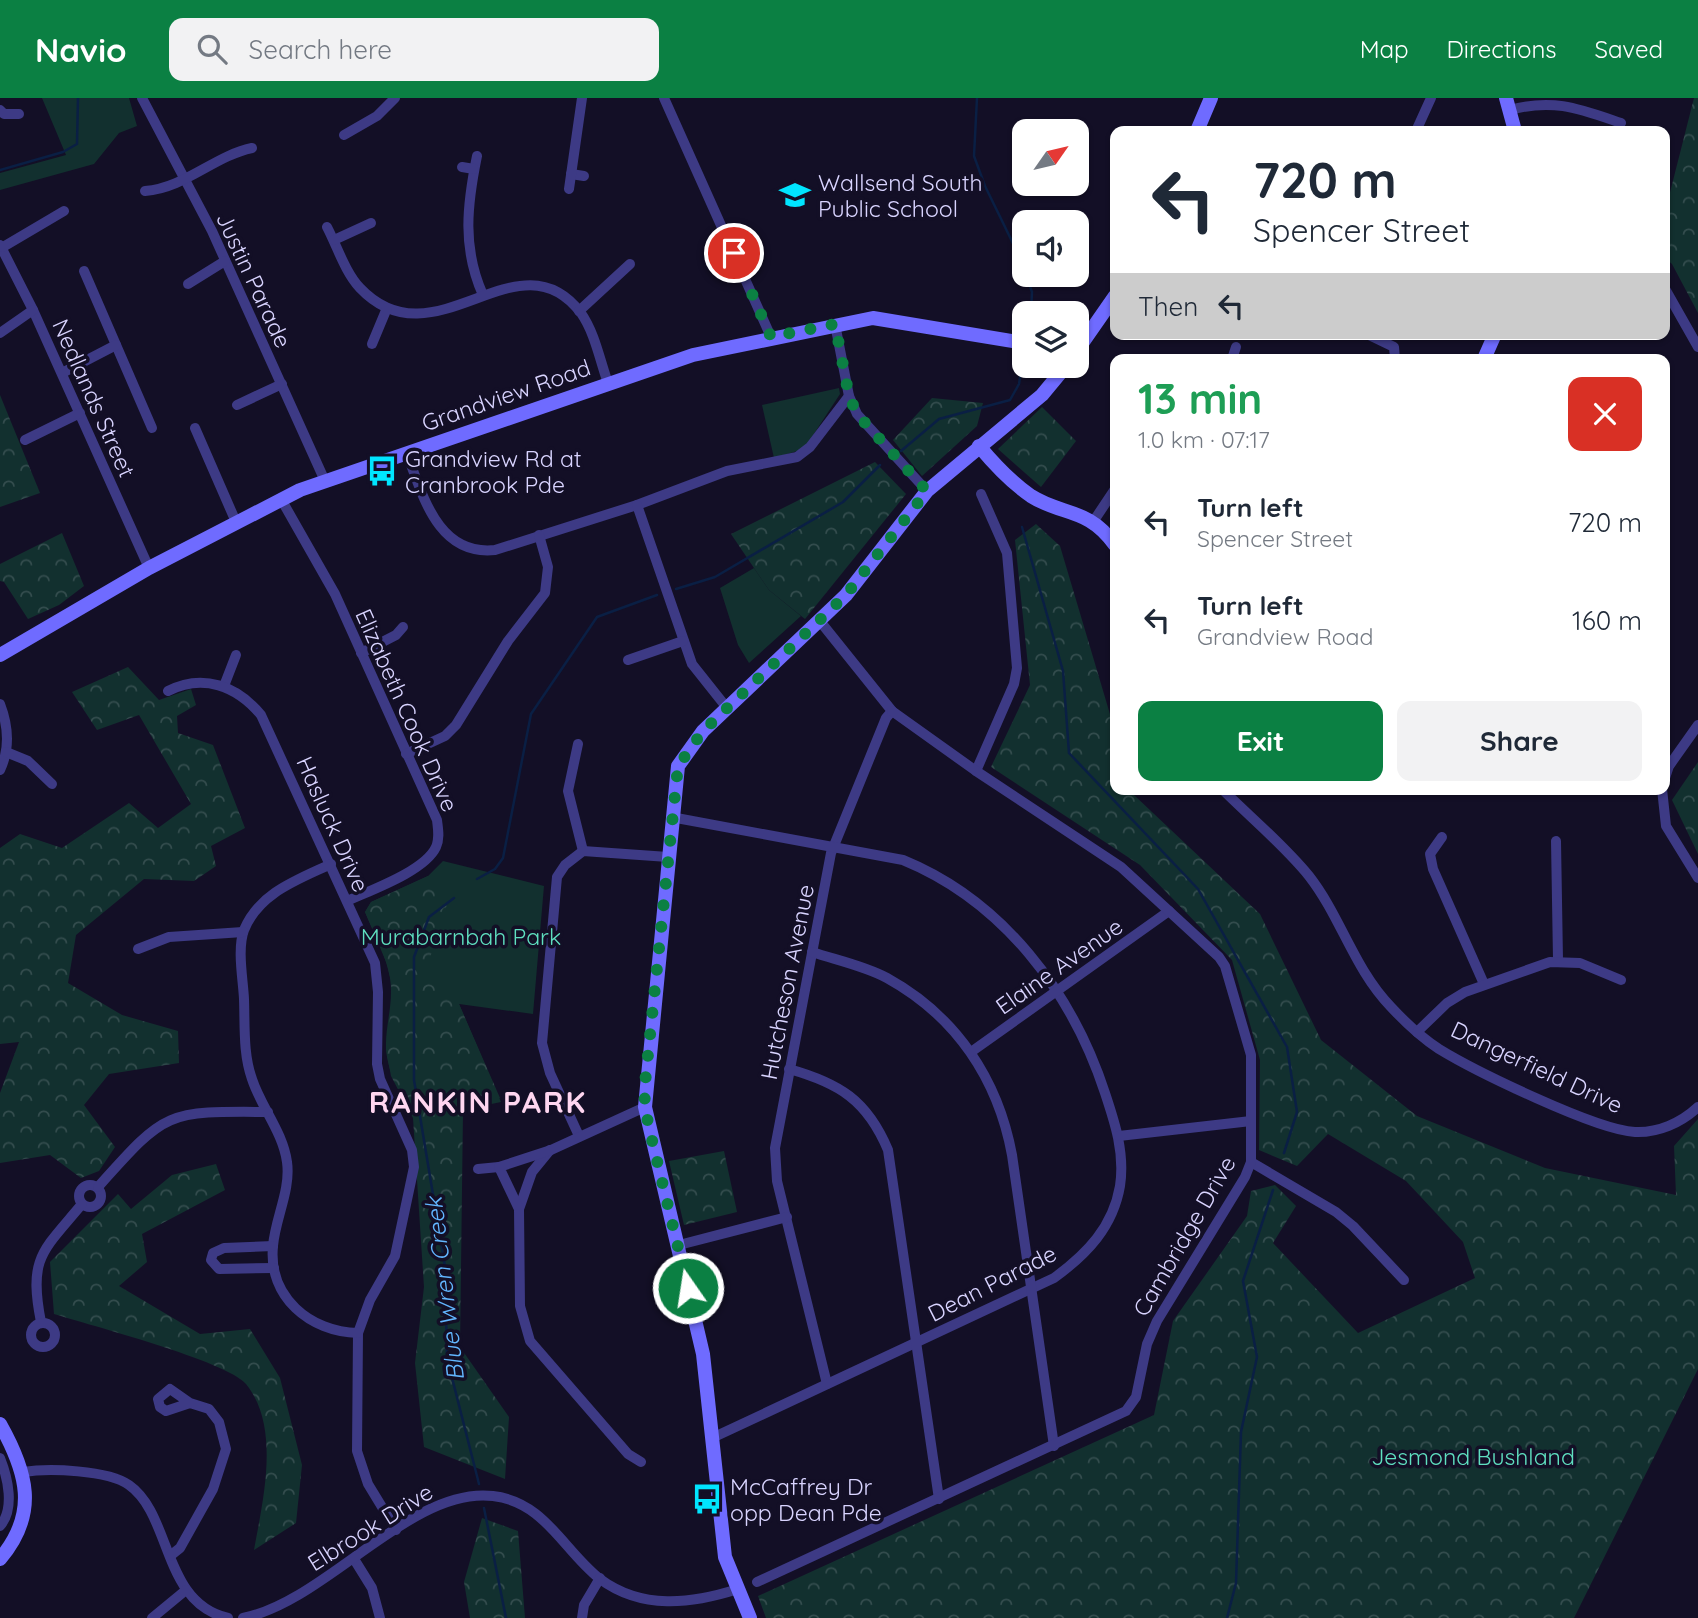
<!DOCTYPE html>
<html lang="en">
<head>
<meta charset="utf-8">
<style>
  :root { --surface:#fff; --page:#f2f2f3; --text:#1f2937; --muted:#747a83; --accent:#0b8043 }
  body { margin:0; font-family:Quicksand,sans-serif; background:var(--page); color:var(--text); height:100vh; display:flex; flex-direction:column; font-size:26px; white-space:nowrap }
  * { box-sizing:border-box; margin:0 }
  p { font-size:23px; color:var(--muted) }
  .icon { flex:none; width:38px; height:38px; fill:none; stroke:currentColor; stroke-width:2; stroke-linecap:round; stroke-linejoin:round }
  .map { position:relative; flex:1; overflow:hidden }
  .sheet { position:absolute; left:1110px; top:256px; width:560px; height:441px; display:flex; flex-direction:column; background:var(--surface); border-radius:14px; box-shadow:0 2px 5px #0004 }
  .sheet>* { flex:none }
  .top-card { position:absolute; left:1110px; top:28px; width:560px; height:214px; border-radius:14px; box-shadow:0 2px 5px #0004; background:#fff; color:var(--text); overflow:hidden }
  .needle { width:46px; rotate:56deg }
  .controls { position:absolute; left:1012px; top:21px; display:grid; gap:14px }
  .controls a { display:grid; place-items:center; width:77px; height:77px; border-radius:14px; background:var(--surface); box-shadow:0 2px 5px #0004; font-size:35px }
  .pin { position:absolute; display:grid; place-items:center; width:60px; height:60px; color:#fff; margin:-30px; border:4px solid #fff; border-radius:50%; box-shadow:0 2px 7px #0007 }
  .me { position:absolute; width:77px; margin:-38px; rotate:347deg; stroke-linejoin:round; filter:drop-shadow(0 0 5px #0008) }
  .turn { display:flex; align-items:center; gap:24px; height:147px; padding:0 28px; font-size:32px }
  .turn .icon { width:91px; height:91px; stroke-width:2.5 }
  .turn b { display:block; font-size:49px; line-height:60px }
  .then { display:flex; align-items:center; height:66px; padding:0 28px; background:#0003; gap:14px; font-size:26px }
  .round { display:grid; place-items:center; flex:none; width:74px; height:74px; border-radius:14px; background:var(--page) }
  .summary { display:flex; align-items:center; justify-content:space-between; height:119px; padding:0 28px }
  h1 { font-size:42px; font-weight:700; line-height:52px; color:#1e9e55 }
  .button { display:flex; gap:14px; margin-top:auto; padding:14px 28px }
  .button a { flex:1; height:80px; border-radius:14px; background:var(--accent); color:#fff; font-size:28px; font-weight:700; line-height:80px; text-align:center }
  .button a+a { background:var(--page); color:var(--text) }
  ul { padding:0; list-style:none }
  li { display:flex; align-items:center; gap:21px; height:98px; padding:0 28px }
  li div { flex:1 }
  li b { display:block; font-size:26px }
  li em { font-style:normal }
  header { display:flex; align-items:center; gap:42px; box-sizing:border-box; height:98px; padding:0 35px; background:var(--accent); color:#fff }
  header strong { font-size:33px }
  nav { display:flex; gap:38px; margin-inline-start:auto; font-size:24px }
  .search { width:490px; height:63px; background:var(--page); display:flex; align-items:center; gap:18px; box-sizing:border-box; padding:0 24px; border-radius:14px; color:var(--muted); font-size:26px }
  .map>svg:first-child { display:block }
  .green { fill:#12302f }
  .forest { fill:url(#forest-crowns) }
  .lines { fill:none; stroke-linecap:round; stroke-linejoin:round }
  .stream { stroke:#0a1f44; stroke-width:2.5 }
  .street { stroke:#3d3a85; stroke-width:10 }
  .secondary { stroke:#6f6bff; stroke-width:14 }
  .route { stroke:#0b8043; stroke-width:12; stroke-dasharray:0 21.6 }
  .labels { text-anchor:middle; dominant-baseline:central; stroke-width:7; stroke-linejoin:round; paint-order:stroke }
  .poi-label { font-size:23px; fill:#d9d4ff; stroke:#130f26; text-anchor:start }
  .street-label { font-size:23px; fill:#d9d4ff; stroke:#130f26 }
  .park-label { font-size:23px; fill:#5fe0c0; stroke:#130f26 }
  .water-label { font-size:24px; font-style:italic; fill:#62b6ff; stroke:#130f26 }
  .district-label { font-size:30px; font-weight:bold; letter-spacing:2px; fill:#ffd6f0; stroke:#130f26 }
</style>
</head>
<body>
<header>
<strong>Navio</strong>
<div class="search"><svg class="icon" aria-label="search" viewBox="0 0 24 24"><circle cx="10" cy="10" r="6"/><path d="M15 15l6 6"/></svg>Search here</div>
<nav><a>Map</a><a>Directions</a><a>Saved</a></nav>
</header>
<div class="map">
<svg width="1698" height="1520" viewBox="0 0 1698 1520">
  <defs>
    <pattern id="forest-crowns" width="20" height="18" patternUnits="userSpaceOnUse" patternTransform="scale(1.75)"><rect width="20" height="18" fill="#12302f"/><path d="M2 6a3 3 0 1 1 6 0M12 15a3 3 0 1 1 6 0" fill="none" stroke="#344d4e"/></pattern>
  </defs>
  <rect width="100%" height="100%" fill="#130f26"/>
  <g class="green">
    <path d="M42,0H129L137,28L119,35L94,66L0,92V75L66,57Z"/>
    <path d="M839,290L840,296L804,351L774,360L762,307Z"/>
    <path d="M754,470L769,492L801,518L749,565L738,547L720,490Z"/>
    <path d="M443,763L544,788L533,916L459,906L501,1004L415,1022C403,999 388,978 386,951C385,927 394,905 390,880C386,857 374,835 365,814L371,804L428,778Z"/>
  </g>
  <g class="forest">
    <path d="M1694,0H1698V215L1672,166L1664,159V118Z"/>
    <path d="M0,297L40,395L0,409Z"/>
    <path d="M932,300L983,305L977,328L922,378L893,342Z"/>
    <path d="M1042,309L1076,343L1041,389L998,351Z"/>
    <path d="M875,364L906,396L805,521L769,492L731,436Z"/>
    <path d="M1036,426L1060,448L1115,633V691H1132L1134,697L1260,816L1321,942L1417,1018L1545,1070L1676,1097L1674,1048L1698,1021V1271L1574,1520H766L758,1498L1154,1317L1173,1223L1247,1118L1251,1093L1275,1087L1296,1108L1273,1145L1358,1235L1475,1180L1463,1144L1406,1083L1328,1036L1297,1068L1259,1052L1260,962L1232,862L1140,767L991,669L1030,587L1015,442Z"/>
    <path d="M62,435L84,488L59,507L28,521L4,484L0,483V466Z"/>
    <path d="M128,569L159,602L191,591L196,607L177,618L178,635L213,647L245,730L211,748L216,768L194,783L144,781L76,837L68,885L122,917L178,933L179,965L109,976L84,1007L115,1049L99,1073L81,1080L50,1057L0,1065V995L19,944L0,946V750L20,736L62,750L129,705L158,730L191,706L139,617L97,632L72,594Z"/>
    <path d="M1698,664V756L1672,702Z"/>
    <path d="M428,778L451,794L427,869L459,906L500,1000L463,1012L460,1249L509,1319L505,1381L424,1349L415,1265L424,1189L413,1020L391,978L386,951L392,903L391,883L387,866L365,814L371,804Z"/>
    <path d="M724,1053L737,1114L684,1127L669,1063Z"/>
    <path d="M216,1066L225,1092L142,1136L147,1164L119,1188L200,1236L250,1231L280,1280L302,1367L296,1425L254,1452C263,1402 281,1329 246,1286C227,1263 89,1227 54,1216L50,1164L118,1096L131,1111L172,1077Z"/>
    <path d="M482,1420L518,1433L525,1520H470L464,1484Z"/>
  </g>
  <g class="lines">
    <g class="stream">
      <path d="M977,0L974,58L985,88L1024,168"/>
      <path d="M0,72L63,54L77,46L78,0"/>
      <path d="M1026,177L1032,194L1031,215"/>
      <path d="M901,353L939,321L1010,302L1019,286L1024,251"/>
      <path d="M1022,429L1063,573L1069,655L1198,791L1287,949L1297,1014L1284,1055"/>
      <path d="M676,491L715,479L843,404L880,367"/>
      <path d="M477,781L495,771L503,760L531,616L597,519L657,497"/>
      <path d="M454,800L429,819L414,859V982L445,1169L447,1260L479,1386"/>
      <path d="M484,1410L506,1520"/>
      <path d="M1227,1520L1236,1485L1241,1334L1257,1259L1243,1183L1273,1092"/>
    </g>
    <g class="street">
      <path d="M142,0L212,133L325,383"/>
      <path d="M664,0L771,239"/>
      <path d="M0,12L4,16H19"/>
      <path d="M1510,12C1554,0 1580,11 1621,25"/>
      <path d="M1416,33L1431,0"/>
      <path d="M344,37L377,18L395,0"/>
      <path d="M477,58C467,107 462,150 483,197"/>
      <path d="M462,69L474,71"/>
      <path d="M571,76L584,78"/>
      <path d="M569,91L582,0"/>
      <path d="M145,93C185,90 214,58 252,50"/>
      <path d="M327,129C337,148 345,174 360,190C435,269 518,132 581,215C595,235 600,263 608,285"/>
      <path d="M334,142L371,125"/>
      <path d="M0,147L33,212L149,470"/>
      <path d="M3,149L64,113"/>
      <path d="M84,173L152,330"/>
      <path d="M188,186L225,163"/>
      <path d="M1664,189L1698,249"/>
      <path d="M579,213L630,166"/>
      <path d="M835,226L849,298L857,316L927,393"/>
      <path d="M0,235L33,212"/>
      <path d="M1367,236L1394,249L1395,261"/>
      <path d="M372,246L387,210"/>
      <path d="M1232,261L1236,249"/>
      <path d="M62,275L116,247"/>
      <path d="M237,307L282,286"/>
      <path d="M195,330L236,424"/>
      <path d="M25,342L80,315"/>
      <path d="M407,356C423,398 438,458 495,452L637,407L727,373L797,359L810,349L849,298"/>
      <path d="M281,401L335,496L437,722C438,731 440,740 436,749C425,773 371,792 347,803"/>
      <path d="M637,407L692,566L727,610"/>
      <path d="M1093,424L1115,391"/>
      <path d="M819,522L892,613L886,620L831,755L775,1050L777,1083L827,1286"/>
      <path d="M361,555L396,537L403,529"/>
      <path d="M628,562L683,543"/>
      <path d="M224,588L236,557"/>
      <path d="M168,593C203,575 237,588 261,617L375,865L378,894L377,966L380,981L412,1052L414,1069L395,1158L370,1202L358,1235L357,1353L368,1386L396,1432"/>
      <path d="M0,606C8,627 10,651 0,672"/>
      <path d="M578,646L568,693L583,753"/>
      <path d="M6,654L28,663L52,686"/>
      <path d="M406,656L445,638L456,627L508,543L545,495L548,469L539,437"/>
      <path d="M976,673L1014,586L1017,570L1007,455L981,396"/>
      <path d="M1664,683L1669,668L1698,627"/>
      <path d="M1222,691C1251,720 1284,747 1309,778C1341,819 1354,871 1391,909C1405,924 1422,940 1439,951C1475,973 1596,1032 1635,1034C1658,1035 1681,1025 1698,1009"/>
      <path d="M1662,691L1666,728L1698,780"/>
      <path d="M671,719L903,762C1003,803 1072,894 1105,995C1115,1025 1125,1055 1120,1088C1113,1129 1087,1156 1054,1180L712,1340"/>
      <path d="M1442,739L1430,756L1433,771L1484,886"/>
      <path d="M1556,743L1558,862"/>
      <path d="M331,766C297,782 259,795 244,832C237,851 243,881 244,901C245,928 243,956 252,981C261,1009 283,1034 287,1064C291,1092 275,1121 273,1148C268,1199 310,1234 358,1235"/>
      <path d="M138,851L169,839L243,834"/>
      <path d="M812,854C836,862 865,868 887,880C956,918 998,981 1012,1057L1054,1348"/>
      <path d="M1417,934L1447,905L1465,894L1550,864L1580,865L1621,882"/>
      <path d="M971,954L1169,813"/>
      <path d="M789,971C839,985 867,1002 888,1052L939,1401"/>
      <path d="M579,1038L550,975L542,945L557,779L565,767L583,753L668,759"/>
      <path d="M1119,1038L1251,1023"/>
      <path d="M1251,1064L1336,1114L1353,1128L1404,1182"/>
      <path d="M478,1071L499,1069"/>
      <circle cx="90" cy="1098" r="11"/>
      <path d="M98,1089C166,1013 165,1013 268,1014"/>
      <path d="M519,1111L532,1074L550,1052"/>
      <path d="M679,1147L787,1119"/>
      <path d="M273,1148L224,1150L213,1155L211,1162L219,1171L274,1170"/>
      <path d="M41,1224C28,1159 43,1153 82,1106"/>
      <circle cx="43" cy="1237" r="12"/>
      <path d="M0,1360C8,1380 15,1411 0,1428"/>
      <path d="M641,1364L628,1356L530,1243L520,1208L519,1111L499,1069L551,1052L645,1009"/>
      <path d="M23,1374C49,1370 108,1372 129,1387C172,1417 162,1505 228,1520"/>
      <path d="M170,1458L180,1450L213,1391L226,1351L219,1324L209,1311L190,1305L170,1291L158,1301L160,1309L166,1313L190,1305"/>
      <path d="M354,1461L372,1490L380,1520"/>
      <path d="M757,1484L1126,1313L1136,1299L1147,1246L1157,1223L1245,1079L1251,1064V957L1225,868L1219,859L1121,769L976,673L892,613"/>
      <path d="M152,1520L186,1492"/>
      <path d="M243,1520C327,1503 411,1388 493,1398C545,1404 563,1452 600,1481C642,1512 691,1506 738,1491"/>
      <path d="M582,1520L584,1507L600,1480"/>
    </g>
    <g class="secondary">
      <path d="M1506,0L1515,33"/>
      <path d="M1197,33L1211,0"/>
      <path d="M1076,254L1115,198"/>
      <path d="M1484,261L1495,236"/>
      <path d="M979,348C994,366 1012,385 1031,398C1062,418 1088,409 1115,447"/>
      <path d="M0,557L149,470L300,392L693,257L873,220L1024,245"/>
      <path d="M0,1326C27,1374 39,1415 0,1461"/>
      <path d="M750,1520L725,1459L703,1256L645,1009L678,668L703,633L846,497L927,393L1042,297L1066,268"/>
    </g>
  </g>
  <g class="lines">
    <path class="route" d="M688,1190L648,1026L644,995L678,668L703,633L846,497L927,393L857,316L849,298L835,226L771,239L734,155"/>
  </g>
  <defs>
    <g id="school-bare" transform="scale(2.415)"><path d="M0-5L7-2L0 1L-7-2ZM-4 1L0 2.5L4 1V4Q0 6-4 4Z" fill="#00e5ff" stroke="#130f26" stroke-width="2.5" paint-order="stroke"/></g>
    <g id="bus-bare" transform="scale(2.415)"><path d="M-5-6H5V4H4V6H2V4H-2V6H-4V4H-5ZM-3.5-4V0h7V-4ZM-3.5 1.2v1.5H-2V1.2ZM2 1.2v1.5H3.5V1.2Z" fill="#00e5ff" stroke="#130f26" stroke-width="2.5" paint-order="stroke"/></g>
  </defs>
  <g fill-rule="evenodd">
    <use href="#school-bare" x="795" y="97"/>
    <use href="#bus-bare" x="382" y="373"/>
    <use href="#bus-bare" x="707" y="1401"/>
  </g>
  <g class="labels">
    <g class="poi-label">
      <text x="818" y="84">Wallsend South<tspan x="818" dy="26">Public School</tspan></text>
      <text x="405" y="360">Grandview Rd at<tspan x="405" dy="26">Cranbrook Pde</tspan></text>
      <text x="730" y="1388">McCaffrey Dr<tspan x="730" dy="26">opp Dean Pde</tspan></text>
    </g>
    <g class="street-label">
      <text transform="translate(254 182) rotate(65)">Justin Parade</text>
      <text transform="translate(506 297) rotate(-19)">Grandview Road</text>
      <text transform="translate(94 300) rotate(66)">Nedlands Street</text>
      <text transform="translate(407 612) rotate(66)">Elizabeth Cook Drive</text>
      <text transform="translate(333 726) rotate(66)">Hasluck Drive</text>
      <text transform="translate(1059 868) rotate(-35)">Elaine Avenue</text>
      <text transform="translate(787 884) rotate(-79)">Hutcheson Avenue</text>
      <text transform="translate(1537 969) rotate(25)">Dangerfield Drive</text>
      <text transform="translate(1184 1138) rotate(-60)">Cambridge Drive</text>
      <text transform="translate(992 1185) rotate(-27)">Dean Parade</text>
      <text transform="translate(370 1429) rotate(-32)">Elbrook Drive</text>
    </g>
    <g class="park-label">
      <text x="461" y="838">Murabarnbah Park</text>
      <text x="1473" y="1358">Jesmond Bushland</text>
    </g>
    <g class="water-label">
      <text transform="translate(444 1191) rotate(-97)">Blue Wren Creek</text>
    </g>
    <g class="district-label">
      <text x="478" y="1004">RANKIN PARK</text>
    </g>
  </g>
</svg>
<div class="controls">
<a><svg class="needle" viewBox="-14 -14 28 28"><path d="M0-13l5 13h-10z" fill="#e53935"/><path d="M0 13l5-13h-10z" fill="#747a83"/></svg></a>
<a><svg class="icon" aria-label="sound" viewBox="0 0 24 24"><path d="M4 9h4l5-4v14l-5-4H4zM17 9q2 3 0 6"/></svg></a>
<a><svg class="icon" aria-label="layers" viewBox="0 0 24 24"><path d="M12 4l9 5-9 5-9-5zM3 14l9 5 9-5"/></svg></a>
</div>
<div class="pin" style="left:734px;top:155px;background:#d93025"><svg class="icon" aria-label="arrive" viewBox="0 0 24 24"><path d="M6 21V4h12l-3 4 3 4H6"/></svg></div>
<svg class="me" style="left:688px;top:1190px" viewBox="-20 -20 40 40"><circle r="17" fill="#0b8043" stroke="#fff" stroke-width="3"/><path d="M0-11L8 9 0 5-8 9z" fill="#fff"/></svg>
<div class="top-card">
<div class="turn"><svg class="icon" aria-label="left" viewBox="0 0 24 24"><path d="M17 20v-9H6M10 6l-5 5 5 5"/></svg><div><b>720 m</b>Spencer Street</div></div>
<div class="then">Then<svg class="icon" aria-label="left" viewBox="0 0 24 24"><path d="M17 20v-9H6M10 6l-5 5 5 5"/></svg></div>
</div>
<section class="sheet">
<div class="summary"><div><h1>13 min</h1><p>1.0 km · 07:17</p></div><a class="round" style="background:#d93025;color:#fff"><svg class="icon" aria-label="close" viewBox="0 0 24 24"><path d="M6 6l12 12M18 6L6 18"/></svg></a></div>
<ul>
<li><svg class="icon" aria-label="left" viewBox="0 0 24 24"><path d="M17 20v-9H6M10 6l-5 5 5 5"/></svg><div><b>Turn left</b><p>Spencer Street</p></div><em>720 m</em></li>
<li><svg class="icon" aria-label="left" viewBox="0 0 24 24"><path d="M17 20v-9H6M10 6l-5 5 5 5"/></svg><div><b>Turn left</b><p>Grandview Road</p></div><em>160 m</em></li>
</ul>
<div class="button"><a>Exit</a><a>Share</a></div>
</section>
</div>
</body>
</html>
